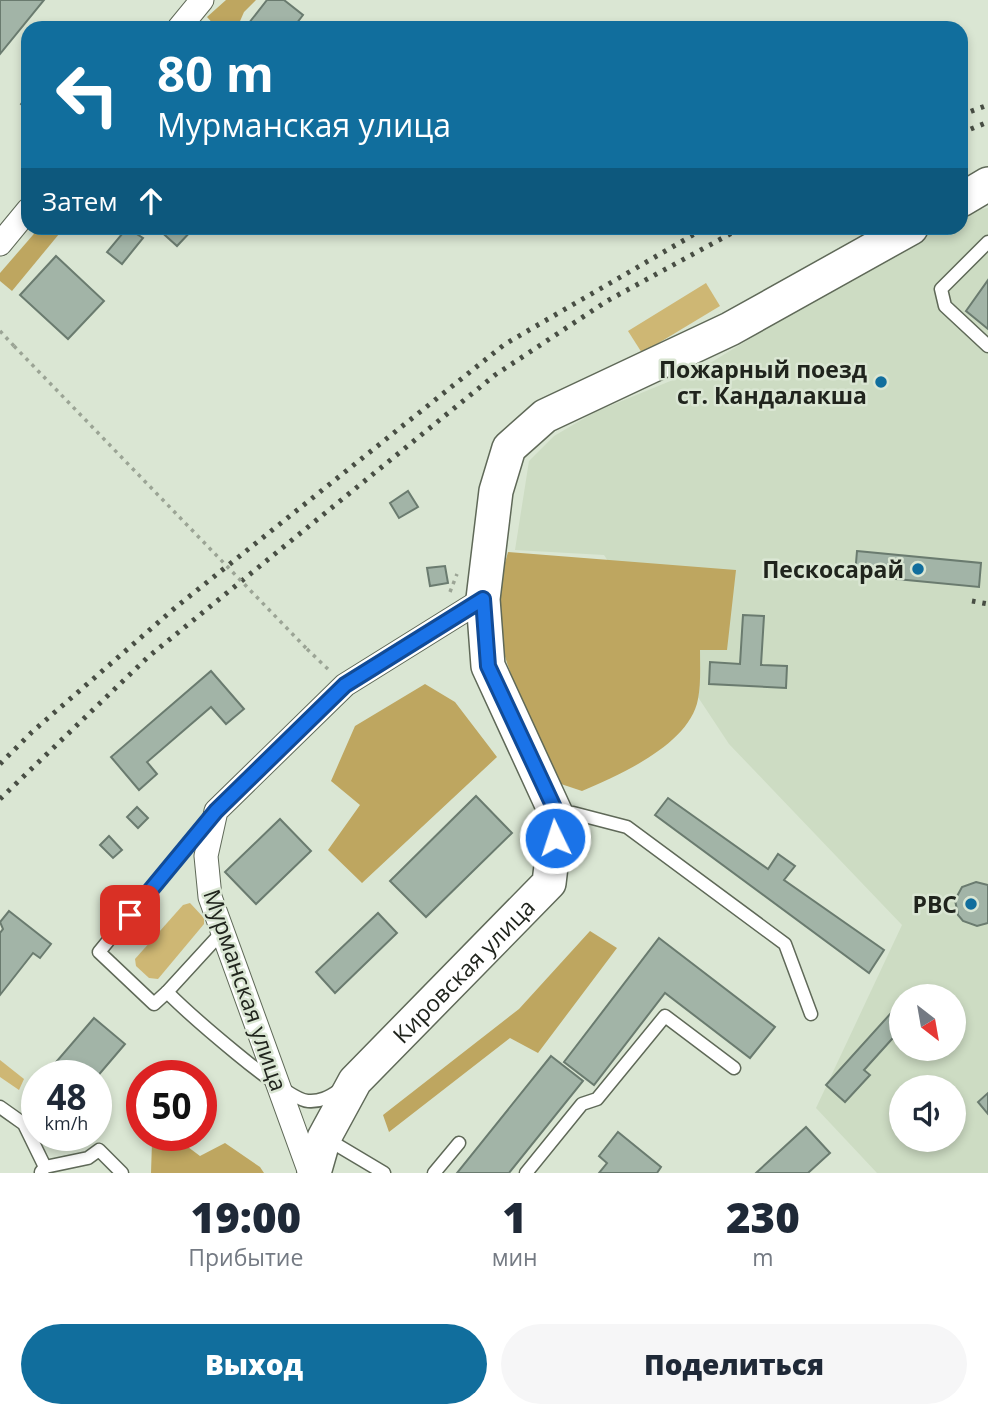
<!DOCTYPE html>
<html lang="ru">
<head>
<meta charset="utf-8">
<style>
  :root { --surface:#fff; --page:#f6f6f7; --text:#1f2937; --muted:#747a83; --accent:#116e9d }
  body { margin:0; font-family:"Open Sans",sans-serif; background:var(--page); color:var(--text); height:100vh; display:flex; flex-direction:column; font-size:26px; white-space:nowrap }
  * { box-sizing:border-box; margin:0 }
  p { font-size:23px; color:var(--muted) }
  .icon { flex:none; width:38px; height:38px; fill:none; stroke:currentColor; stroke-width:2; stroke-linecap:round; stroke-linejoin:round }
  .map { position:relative; height:1173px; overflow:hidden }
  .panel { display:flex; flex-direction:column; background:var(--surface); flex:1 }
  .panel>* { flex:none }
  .guide { position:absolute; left:21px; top:21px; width:947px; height:214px; border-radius:21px; box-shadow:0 4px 10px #0003; background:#116e9d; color:#fff; overflow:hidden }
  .needle { width:46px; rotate:149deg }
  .controls { position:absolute; left:889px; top:984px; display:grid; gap:14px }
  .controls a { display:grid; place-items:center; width:77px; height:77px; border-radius:50%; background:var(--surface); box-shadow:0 4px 10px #0003; font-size:35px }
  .speed { position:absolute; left:21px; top:1060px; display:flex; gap:14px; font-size:35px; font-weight:700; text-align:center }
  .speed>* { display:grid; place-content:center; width:91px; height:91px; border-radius:50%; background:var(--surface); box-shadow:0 4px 10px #0003; line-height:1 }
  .speed small { font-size:18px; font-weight:400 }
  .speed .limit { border:10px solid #d22; background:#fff; color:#111 }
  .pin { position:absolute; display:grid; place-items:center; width:60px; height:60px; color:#fff; margin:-30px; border-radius:14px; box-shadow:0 4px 10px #0006 }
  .me { position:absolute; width:77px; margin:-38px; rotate:356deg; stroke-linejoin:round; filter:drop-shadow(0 0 5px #0008) }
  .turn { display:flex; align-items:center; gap:24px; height:147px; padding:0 21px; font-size:32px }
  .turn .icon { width:91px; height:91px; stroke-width:2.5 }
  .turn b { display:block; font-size:49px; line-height:60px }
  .then { display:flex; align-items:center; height:66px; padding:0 21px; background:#0003; gap:14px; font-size:26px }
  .eta { display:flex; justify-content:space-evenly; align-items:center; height:119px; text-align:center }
  .eta b { font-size:42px; font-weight:800; line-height:49px }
  .cta { display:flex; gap:14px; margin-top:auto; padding:14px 21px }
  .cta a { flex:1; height:80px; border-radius:42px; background:var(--accent); color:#fff; font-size:28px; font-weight:800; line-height:80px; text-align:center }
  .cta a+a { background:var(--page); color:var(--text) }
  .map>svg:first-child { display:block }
  .built { fill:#cddcc3; fill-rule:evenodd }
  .green { fill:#ceb774 }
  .forest { fill:#bea660 }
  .building { fill:#a2b4a7; stroke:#6a7b6f; stroke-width:2 }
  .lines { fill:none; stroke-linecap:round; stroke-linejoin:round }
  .service-casing { stroke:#5f6958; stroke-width:15 }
  .minor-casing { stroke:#5f6958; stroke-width:25 }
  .secondary-casing { stroke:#5f6958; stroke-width:36 }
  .path { stroke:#9ba495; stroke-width:3.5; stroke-dasharray:3.5 5; stroke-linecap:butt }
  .service { stroke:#fff; stroke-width:12 }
  .minor { stroke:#fff; stroke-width:23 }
  .secondary { stroke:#fff; stroke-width:33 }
  .rail { stroke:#484e44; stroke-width:5; stroke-dasharray:3.5 7; stroke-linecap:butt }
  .path-bridge { stroke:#9ba495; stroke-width:3.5; stroke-dasharray:3.5 5; stroke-linecap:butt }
  .route-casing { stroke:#114b97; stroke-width:18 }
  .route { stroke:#1a73e8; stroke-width:12 }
  .poi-dot { fill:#116e9d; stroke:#dae6d3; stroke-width:2.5 }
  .labels { text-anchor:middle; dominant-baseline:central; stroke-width:5; stroke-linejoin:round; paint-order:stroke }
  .poi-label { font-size:23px; font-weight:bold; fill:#20241d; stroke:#dae6d3; text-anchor:end }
  .street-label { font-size:23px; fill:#20241d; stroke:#dae6d3 }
</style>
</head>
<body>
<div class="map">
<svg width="988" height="1173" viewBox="0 0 988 1173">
  <rect width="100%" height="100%" fill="#dae6d3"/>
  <path class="built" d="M988,208V1173H877L816,1108L902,925L729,744L604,555L515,550L529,461L554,436L595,412L702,368L930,228H961V212ZM901,996H954V1048H901ZM901,1087H954V1139H901Z"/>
  <g class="green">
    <path d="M706,283L720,306L642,353L628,331Z"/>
    <path d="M190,903L204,918V924L158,979L149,978L136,966L135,959L183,905Z"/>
    <path d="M0,1060L24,1079L19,1090L0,1077Z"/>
  </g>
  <g class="forest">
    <path d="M226,0H256L244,12L237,28H217L207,17Z"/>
    <path d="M39,228H64L12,291L0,281V273Z"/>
    <path d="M508,552L736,570L727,650H700C700,666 701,684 698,699C690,744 620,775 582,791L561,784C538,737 492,652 497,600C498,584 504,567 508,552Z"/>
    <path d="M425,684L455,702L497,757L362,883L328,850L360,805L331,781L355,726Z"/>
    <path d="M590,931L617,948L538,1053L510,1038L389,1132L383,1115L519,1009Z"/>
    <path d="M176,1138L200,1156L225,1143L260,1167L264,1173H151L152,1142Z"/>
  </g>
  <g class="building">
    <path d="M0,0H44L0,54Z"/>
    <path d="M267,0H284L303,15L293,28H245Z"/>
    <path d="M28,95V110L21,104Z"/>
    <path d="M127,228L143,238L122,264L107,252Z"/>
    <path d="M157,228H194L177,246Z"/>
    <path d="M56,256L104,301L68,339L20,295Z"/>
    <path d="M988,280V329L966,311Z"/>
    <path d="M408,491L418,507L399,518L390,503Z"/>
    <path d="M857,551L981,563L979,587L855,575Z"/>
    <path d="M445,566L448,583L430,586L427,568Z"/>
    <path d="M743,615L764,616L761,665L787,666L786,688L709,684L710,662L740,664Z"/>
    <path d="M211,671L244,709L226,724L211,707L147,762L157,774L139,790L111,757Z"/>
    <path d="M476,796L512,833L426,917L390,881Z"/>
    <path d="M668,798L768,869L778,854L795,866L784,880L884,950L869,973L655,815Z"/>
    <path d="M137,807L148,818L138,828L127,817Z"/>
    <path d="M280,819L311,851L256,904L225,872Z"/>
    <path d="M109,836L122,850L113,858L100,845Z"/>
    <path d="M976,882L988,885V923L977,926L963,921L958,915L955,900L962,887Z"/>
    <path d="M9,911L51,944L40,958L33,953L0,995V933L3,929L0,922Z"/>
    <path d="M378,913L397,933L335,993L316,972Z"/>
    <path d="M659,938L775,1027L750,1058L665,993L594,1085L564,1062Z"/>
    <path d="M901,1002V1029L864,1070L870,1075L845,1102L826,1085Z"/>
    <path d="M94,1018L125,1044L96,1078L44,1076Z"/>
    <path d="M551,1056L583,1081L509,1173H457Z"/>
    <path d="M37,1084V1100L29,1093Z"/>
    <path d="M988,1093V1114L978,1102Z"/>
    <path d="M806,1127L830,1153L808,1173H756Z"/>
    <path d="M618,1132L661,1167L657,1173H599L607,1163L599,1156Z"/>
  </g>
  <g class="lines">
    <g class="service-casing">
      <g id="service">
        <path d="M988,242L941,289L945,306L988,346"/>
        <path d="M573,813L627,827L785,944L811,1014"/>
        <path d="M222,932L167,992C187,1012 286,1100 308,1101C320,1102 329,1097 338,1091"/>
        <path d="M167,992L154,1004L99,952L209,818"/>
        <path d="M0,1107L24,1124L45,1167L41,1172"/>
        <path d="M327,1139L384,1173"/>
        <path d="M45,1167L88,1158L99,1150L122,1173"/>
        <path d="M434,1173L459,1143"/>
        <path d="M526,1173L582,1104L597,1099L665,1016L734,1068"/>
      </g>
    </g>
    <g class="minor-casing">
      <g id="minor">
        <path d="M179,28L202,0"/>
        <path d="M0,244L28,210"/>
        <path d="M310,1173L210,897L206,856L216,811L345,685L483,599"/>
      </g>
    </g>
    <g class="secondary-casing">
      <g id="secondary">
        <path d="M961,200L988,184"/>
        <path id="s1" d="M314,1173L324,1138L355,1081L549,883L557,816L488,666L483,599L496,491L509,448L545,416L730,329L911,228"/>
      </g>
    </g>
    <g class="path">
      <path d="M0,331L14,346"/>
      <path d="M450,592L457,574"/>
      <path d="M307,649L331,672"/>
    </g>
    <use href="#service" class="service"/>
    <use href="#minor" class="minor"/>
    <use href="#secondary" class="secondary"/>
    <g class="rail">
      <path d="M961,115L988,105"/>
      <path d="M961,133L988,122"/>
      <path d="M972,601L988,604"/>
      <path d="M0,764L32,732L176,607L505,344L705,228"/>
      <path d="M0,799L148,657L495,375L607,301L741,228"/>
    </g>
    <path class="path-bridge" d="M14,346L307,649"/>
  </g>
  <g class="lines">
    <g class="route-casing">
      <path id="route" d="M130,915L216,811L345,685L483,599L488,666L558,816L555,838"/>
    </g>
    <use href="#route" class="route"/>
  </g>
  <g class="poi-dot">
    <circle cx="881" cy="382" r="7"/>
    <circle cx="918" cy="569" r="7"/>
    <circle cx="971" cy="904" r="7"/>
  </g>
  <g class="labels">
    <g class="poi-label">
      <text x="867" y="369">Пожарный поезд<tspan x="867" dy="26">ст. Кандалакша</tspan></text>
      <text x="904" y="569">Пескосарай</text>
      <text x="957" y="904">РВС</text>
    </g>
    <g class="street-label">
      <text stroke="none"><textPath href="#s1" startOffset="256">Кировская улица</textPath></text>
      <text transform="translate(246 990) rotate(71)">Мурманская улица</text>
    </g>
  </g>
</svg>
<div class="controls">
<a><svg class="needle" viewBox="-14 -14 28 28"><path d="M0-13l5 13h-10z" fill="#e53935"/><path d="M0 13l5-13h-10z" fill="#747a83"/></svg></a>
<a><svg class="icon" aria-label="sound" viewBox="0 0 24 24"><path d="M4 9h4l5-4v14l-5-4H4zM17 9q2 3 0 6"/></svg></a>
</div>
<div class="speed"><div>48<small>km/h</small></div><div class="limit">50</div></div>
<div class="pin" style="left:130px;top:915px;background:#d93025"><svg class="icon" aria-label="arrive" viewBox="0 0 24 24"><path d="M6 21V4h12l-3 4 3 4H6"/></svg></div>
<svg class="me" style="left:555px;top:838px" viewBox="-20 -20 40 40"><circle r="17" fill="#1a73e8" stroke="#fff" stroke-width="3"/><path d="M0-11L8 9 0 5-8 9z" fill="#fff"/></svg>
<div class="guide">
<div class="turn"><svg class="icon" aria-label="left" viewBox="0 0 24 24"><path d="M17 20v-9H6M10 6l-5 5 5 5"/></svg><div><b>80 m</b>Мурманская улица</div></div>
<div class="then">Затем<svg class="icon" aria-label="ahead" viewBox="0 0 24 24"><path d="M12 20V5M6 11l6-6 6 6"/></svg></div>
</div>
</div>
<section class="panel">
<div class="eta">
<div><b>19:00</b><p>Прибытие</p></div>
<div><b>1</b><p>мин</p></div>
<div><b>230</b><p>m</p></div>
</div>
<div class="cta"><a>Выход</a><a>Поделиться</a></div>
</section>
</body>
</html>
